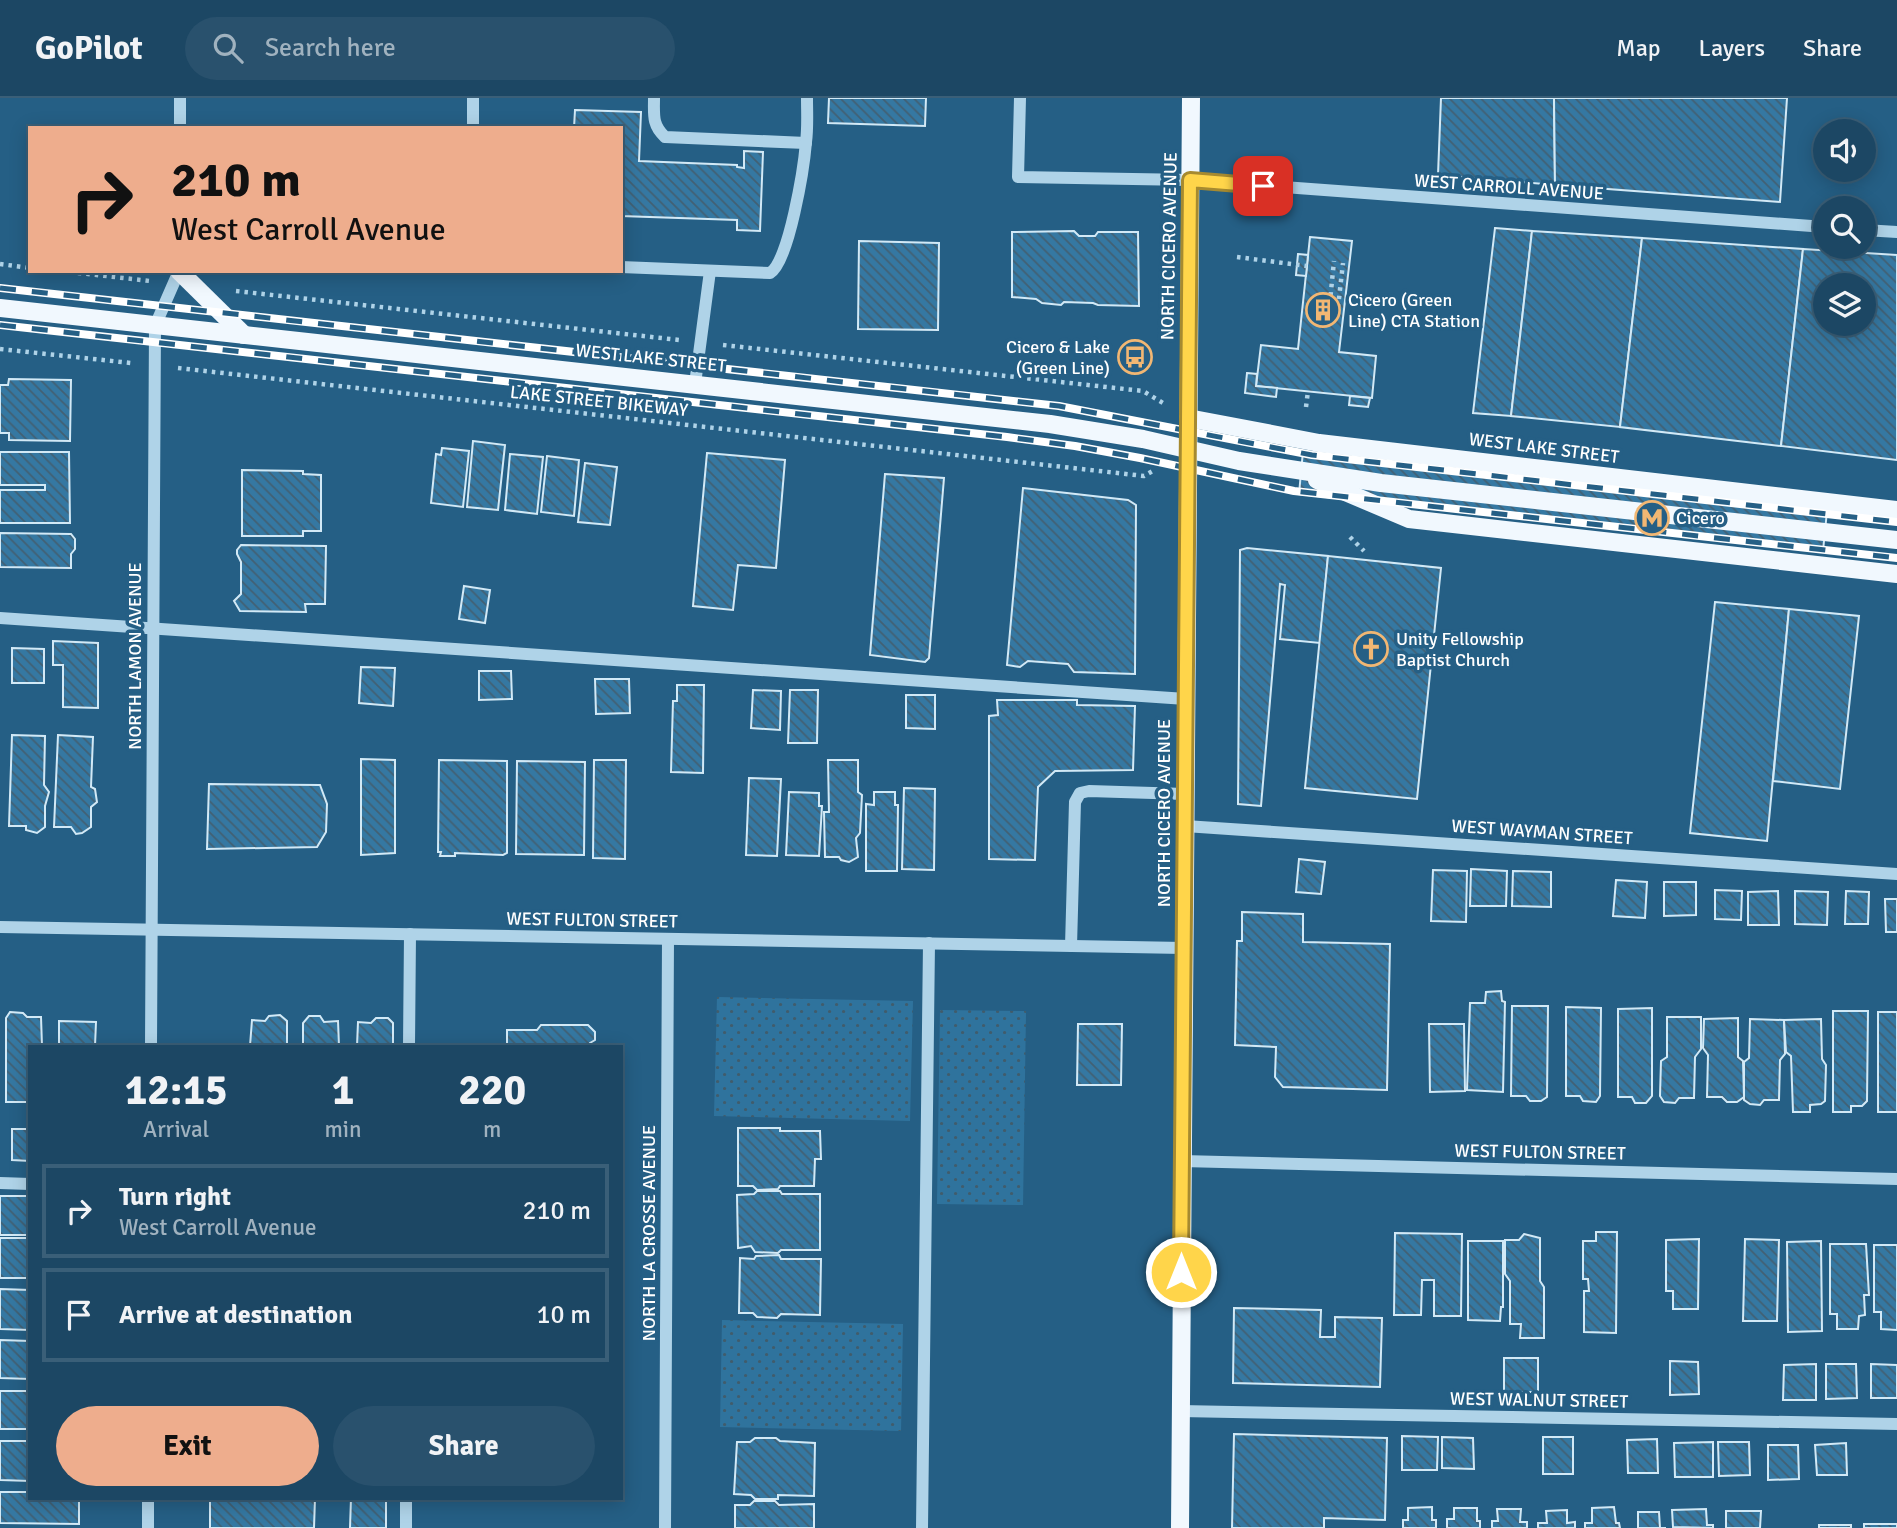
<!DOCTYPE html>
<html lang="en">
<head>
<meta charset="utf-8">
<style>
  :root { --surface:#1c4764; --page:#29516d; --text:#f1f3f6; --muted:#a0b2bf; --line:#3a5f78; --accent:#eead8d }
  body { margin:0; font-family:Signika,sans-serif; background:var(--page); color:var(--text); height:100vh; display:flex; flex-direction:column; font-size:26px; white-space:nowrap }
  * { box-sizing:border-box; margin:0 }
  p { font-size:23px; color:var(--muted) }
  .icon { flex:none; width:38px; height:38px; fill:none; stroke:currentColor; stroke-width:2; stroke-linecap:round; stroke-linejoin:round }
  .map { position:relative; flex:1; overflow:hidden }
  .details { position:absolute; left:28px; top:947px; width:595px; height:455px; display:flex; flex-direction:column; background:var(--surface); border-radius:0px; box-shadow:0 4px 18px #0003,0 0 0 2px var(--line) }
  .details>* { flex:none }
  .banner { position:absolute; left:28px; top:28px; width:595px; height:147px; border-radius:0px; box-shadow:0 4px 18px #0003,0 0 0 2px var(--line); background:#eead8d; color:#111; overflow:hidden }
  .buttons { position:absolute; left:1813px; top:21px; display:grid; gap:14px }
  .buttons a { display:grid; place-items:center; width:63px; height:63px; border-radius:50%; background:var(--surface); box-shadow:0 4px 18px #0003,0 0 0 2px var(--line); font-size:35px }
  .pin { position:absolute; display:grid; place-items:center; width:60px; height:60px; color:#fff; margin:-30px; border-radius:14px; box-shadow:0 4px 10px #0006 }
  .me { position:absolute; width:77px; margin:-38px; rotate:0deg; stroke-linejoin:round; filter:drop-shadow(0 0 5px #0008) }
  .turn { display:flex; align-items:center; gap:24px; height:147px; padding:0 28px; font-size:32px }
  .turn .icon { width:91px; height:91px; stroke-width:2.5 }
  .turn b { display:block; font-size:49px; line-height:60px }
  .eta { display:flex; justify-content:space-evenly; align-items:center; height:119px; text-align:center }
  .eta b { font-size:42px; font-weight:700; line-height:49px }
  .button { display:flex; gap:14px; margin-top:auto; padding:14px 28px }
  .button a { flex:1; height:80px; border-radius:42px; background:var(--accent); color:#111; font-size:28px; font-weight:700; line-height:80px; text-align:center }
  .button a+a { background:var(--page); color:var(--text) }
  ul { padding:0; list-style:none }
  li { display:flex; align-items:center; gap:21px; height:94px; margin:0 14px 10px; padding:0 14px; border:4px solid var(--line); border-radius:0px }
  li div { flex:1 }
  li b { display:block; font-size:26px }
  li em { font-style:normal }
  header { display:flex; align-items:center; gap:42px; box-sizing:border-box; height:98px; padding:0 35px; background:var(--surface); border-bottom:2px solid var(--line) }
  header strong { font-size:33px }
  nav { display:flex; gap:38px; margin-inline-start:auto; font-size:24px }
  .search { width:490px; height:63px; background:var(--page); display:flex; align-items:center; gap:18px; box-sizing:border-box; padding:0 24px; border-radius:38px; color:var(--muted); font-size:26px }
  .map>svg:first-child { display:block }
  .grass { fill:url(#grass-dots) }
  .building { fill:url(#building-back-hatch); stroke:#d2e9f6; stroke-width:2; fill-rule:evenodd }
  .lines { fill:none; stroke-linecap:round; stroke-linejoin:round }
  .path { stroke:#afd3e8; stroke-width:4.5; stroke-dasharray:3.5 5; stroke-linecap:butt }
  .minor { stroke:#afd3e8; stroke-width:12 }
  .major { stroke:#f1f8fe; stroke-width:18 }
  .rail-casing { stroke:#fff; stroke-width:8 }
  .rail { stroke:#255f85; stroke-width:5; stroke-dasharray:16; stroke-linecap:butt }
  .route-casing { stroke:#a68a30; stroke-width:18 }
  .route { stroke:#ffd54a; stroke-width:12 }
  .labels { text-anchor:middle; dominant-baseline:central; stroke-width:7; stroke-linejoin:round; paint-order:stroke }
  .street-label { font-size:18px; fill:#fff; stroke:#255f85 }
  .poi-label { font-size:18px; fill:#fff; stroke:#255f85; text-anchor:start }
</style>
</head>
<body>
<header>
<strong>GoPilot</strong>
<div class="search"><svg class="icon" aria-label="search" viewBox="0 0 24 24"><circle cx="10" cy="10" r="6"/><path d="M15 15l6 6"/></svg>Search here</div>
<nav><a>Map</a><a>Layers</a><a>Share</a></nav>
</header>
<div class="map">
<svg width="1897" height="1430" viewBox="0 0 1897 1430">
  <defs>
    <pattern id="grass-dots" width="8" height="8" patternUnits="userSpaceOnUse" patternTransform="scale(1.75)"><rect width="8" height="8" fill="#2f739d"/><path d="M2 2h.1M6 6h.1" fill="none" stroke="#405c6c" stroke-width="1.8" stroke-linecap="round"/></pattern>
    <pattern id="building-back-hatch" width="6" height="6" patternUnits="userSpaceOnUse" patternTransform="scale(1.75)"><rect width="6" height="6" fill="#3578a2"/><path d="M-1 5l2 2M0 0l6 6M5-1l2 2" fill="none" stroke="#426073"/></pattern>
  </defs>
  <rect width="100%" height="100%" fill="#255f85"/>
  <g class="grass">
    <path d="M717,899L913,903L910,1023L714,1018Z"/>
    <path d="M940,912L1026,913L1023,1107L937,1106Z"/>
    <path d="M722,1222L903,1226L901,1333L720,1329Z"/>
  </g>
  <g class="building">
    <path d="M829,0H926L925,28L828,25Z"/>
    <path d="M1441,0H1554L1555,87L1438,77Z"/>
    <path d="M1554,0H1787L1780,104L1555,87Z"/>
    <path d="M575,12L641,14L639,63L737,67V69L744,70V53L763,54L760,133L737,132V122L621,118V30H574Z"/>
    <path d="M1495,130L1532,133L1511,318L1473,315Z"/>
    <path d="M1074,133L1079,138H1095L1098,134H1138L1139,208L1098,207L1093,205L1064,204L1061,207L1042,205L1036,201L1012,199V134Z"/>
    <path d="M1532,133L1642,140L1620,329L1511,318Z"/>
    <path d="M1310,139L1352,143L1339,254L1376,258L1372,300L1256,288L1261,247L1298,251Z"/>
    <path d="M1642,140L1803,151L1781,348L1620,329Z"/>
    <path d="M859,143L939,145L938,232L858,231Z"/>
    <path d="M1803,151L1897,157V362L1781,348ZM1825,187H1864V226H1825Z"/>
    <path d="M1298,156L1308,157L1306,178L1296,177Z"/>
    <path d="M1247,275L1257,276L1256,288L1277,290L1276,299L1245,295Z"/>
    <path d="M9,281L71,282L70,343L9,342V335H0V287H8Z"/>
    <path d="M1350,298L1370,300L1368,309L1349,307Z"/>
    <path d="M473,343L505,347L498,412L467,409Z"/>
    <path d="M442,350L469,353L463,409L431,405L436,356L441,357Z"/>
    <path d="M1303,353L1827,413L1823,453L1299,396Z"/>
    <path d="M0,354H69L70,425H0V392H45V387H0Z"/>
    <path d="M707,355L785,362L776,470L738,467L733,512L693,508Z"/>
    <path d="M510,356L543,359L537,416L505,412Z"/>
    <path d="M547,358L579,362L574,418L541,414Z"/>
    <path d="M585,365L617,369L610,427L578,424Z"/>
    <path d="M242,372L303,373V376L321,377V433H303V438H242Z"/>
    <path d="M885,376L944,380L929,560L925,564L870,557Z"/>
    <path d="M1023,390L1128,402L1136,407L1135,576L1074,574L1068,566L1028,563L1020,569L1007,567Z"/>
    <path d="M0,435L71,436L75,441V451L71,456V470L0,469Z"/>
    <path d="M241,447L326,448L325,506H305L306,514L240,513L234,503L241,496V464L237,456V452Z"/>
    <path d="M1247,450L1328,458L1320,545L1280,541L1285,487L1280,486L1261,708L1238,706L1240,452Z"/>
    <path d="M1328,458L1441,470L1417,701L1305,690Z"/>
    <path d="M464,488L490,492L485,525L459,521Z"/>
    <path d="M1715,504L1789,511L1767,743L1690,735Z"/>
    <path d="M1789,511L1859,518L1840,691L1773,683Z"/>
    <path d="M53,543L98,545V610L63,609V567H53Z"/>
    <path d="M12,550L44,551V585H12Z"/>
    <path d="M361,569L395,570L393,608L359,605Z"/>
    <path d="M479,573H511L512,601L479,602Z"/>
    <path d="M595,581H629L630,615L596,616Z"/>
    <path d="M677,587H704L703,675L671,674L673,603H677Z"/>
    <path d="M753,592L781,593L780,632L751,630Z"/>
    <path d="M790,592H818L817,645H788Z"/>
    <path d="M906,597H935V631L906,630Z"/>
    <path d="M997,602H1077V607L1135,608L1133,672L1055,673L1038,689L1035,762L989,761V618L998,617Z"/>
    <path d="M12,637L45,638L44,687L49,694L45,708V729L37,735L26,732V728H9Z"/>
    <path d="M58,637L93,639L91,689L95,691L97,704L91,709V729L82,735L76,736L71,729H54Z"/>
    <path d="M361,661L395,662V755L361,757Z"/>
    <path d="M439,662L507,663V755L503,757L455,755V758H440L441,754H438Z"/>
    <path d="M594,662H626L625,761L593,760Z"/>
    <path d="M828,662H858V694L862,697L860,735L856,740L858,759L849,764L841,762L839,759H825L824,714H829Z"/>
    <path d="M517,663L585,664L584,757L516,756Z"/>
    <path d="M749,680L781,681L777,758L746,757Z"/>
    <path d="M209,686L320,687L327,706L326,734L317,749L207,751Z"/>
    <path d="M904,690L935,691L934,772L902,771Z"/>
    <path d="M789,694L819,695V708H822L819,758L786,757Z"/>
    <path d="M874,694H895V707H898L897,773H866V706L874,707Z"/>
    <path d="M1299,761L1325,764L1321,796L1296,794Z"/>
    <path d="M1471,771L1507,773L1506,808H1470Z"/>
    <path d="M1433,772L1467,773L1466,824L1431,823Z"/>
    <path d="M1513,773L1551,774V809L1512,808Z"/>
    <path d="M1616,782L1647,784L1645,820L1613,818Z"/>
    <path d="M1664,784H1696V817L1664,818Z"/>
    <path d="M1715,792L1742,793L1741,822L1715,821Z"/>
    <path d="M1778,793L1779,827H1748V794Z"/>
    <path d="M1795,793L1828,794L1827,827L1795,826Z"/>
    <path d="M1846,793L1869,794L1868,826H1845Z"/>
    <path d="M1885,801H1897V834H1886Z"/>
    <path d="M1242,814L1303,816V844L1390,846L1387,992L1283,989L1275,979L1276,949L1235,947L1237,843H1242Z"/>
    <path d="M1501,893L1502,903L1505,904L1503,994L1467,992L1470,905H1485L1486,894Z"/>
    <path d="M1512,908H1548L1547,999L1541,1003H1530L1526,998H1511Z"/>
    <path d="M1566,909L1601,910L1600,998L1596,1004L1583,1003L1580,998H1566Z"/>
    <path d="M1652,910V998L1646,1005H1635L1632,999H1618V911Z"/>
    <path d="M1833,913H1868L1867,1003L1862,1008H1851V1014H1833Z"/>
    <path d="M10,914L23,915L27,919H41L42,948H30V1004H6V920Z"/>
    <rect x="1878" y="914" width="19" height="100"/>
    <path d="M280,917L287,923V948H250L252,922L265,923L269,918Z"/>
    <path d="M309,918H320L324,924L338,923L339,948H303V925Z"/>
    <path d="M1667,919H1701V951L1695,959L1694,1000H1679L1675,1005L1664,1004L1660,998L1661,963L1667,959Z"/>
    <path d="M376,920H388L393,925V948H357L358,924L371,925Z"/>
    <path d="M1738,920V959L1743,963L1744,999L1737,1004H1727L1722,999H1707L1708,957L1703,950L1704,921Z"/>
    <path d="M1750,921L1784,922L1785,956L1780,962L1779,1002H1764L1760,1007L1750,1006L1744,1002V964L1749,960Z"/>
    <path d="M1821,921L1822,961L1826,967L1825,1003L1821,1006L1810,1007V1014H1793L1791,958L1786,954L1784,922Z"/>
    <path d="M59,923L96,924L95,948H57L59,946Z"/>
    <path d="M1078,926H1122L1121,987H1077Z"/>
    <path d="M1429,926H1464L1465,993L1430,994Z"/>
    <path d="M541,927H588L595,934V942L590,945V948H507V932H537Z"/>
    <path d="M738,1030H780V1033H820L821,1061H815L814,1088H780L778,1091L757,1092L753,1088H738Z"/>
    <path d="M12,1031H30V1063L12,1062Z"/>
    <path d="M757,1093H780L782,1096H820V1152H781L778,1155L755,1154L751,1148L738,1150L737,1097L754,1096Z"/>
    <rect x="0" y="1098" width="30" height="39"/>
    <path d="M1596,1134H1617L1616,1235L1584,1234V1193H1589L1588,1181H1583V1143H1596Z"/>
    <path d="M1395,1135L1462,1136L1461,1218H1434V1182H1422L1421,1217H1394Z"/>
    <path d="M1524,1136L1540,1140V1183L1544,1189V1240H1520L1521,1226H1510V1183L1505,1176V1142H1519Z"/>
    <rect x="0" y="1140" width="30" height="40"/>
    <path d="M1699,1141L1698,1211H1673V1193H1666V1142Z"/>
    <path d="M1745,1141L1779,1142L1777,1223H1743Z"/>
    <path d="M1468,1143H1503V1209H1501L1500,1223L1468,1222Z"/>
    <path d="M1821,1143L1822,1233L1788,1234L1787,1144Z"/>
    <path d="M1830,1146H1866L1869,1197H1864L1865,1217L1859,1218L1858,1231H1837V1216H1830Z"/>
    <path d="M1874,1147H1897V1232L1881,1231V1214H1874Z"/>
    <path d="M779,1157L781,1161H821L820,1217L781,1216L777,1220L757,1219L753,1215H739L740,1160L754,1161L756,1158Z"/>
    <path d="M0,1191L30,1192V1232L0,1231Z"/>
    <path d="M1234,1210L1321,1212L1320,1239H1335V1219L1382,1220L1380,1289L1233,1285Z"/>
    <path d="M0,1242L30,1243V1281L0,1280Z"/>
    <rect x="1504" y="1260" width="34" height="34"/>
    <path d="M1670,1263L1698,1264L1699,1296L1670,1297Z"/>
    <path d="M1816,1266V1302H1783L1784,1267Z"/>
    <path d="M1826,1266H1856L1857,1300L1826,1301Z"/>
    <path d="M1871,1266L1897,1267V1300H1871Z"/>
    <rect x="0" y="1293" width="30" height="38"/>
    <path d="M1234,1336L1387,1340L1385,1422L1324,1420V1430H1232Z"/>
    <path d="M1402,1338L1438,1339L1437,1372H1402Z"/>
    <path d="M1442,1339L1473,1340L1474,1371L1442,1370Z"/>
    <rect x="1543" y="1339" width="30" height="37"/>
    <path d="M755,1340H776L780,1343L815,1345L814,1398L778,1397V1401H755L751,1397L734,1396L737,1344H750Z"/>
    <path d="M1657,1341L1658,1375H1628L1627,1342Z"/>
    <path d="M0,1343H30V1383L0,1382Z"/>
    <path d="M1713,1344V1379H1675L1674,1345Z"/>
    <path d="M1718,1344H1749L1750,1377L1719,1378Z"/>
    <path d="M1846,1345L1847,1377H1817L1815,1347Z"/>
    <path d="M1768,1347H1798L1799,1381L1768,1382Z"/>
    <path d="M0,1394H30V1400H79V1426L0,1425Z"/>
    <path d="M210,1400H315L314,1430H210Z"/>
    <path d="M351,1400H386V1430H350Z"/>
    <path d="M754,1403H775L779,1407L814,1406V1430H735V1407H750Z"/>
    <path d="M1432,1409V1422H1436V1430H1403V1422H1408V1410Z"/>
    <path d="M1614,1409L1616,1425H1619L1620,1430H1585V1425H1592V1410Z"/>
    <path d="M1454,1410H1477V1423H1480V1430H1447V1421H1454Z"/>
    <path d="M1497,1411H1521L1520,1424H1527V1430H1492V1423H1498Z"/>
    <path d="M1706,1411L1707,1427H1713V1430L1673,1429L1672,1412Z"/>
    <path d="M1567,1412V1425L1575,1424V1430H1538V1425H1547L1546,1413Z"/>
    <path d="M1726,1413H1761L1760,1430H1726Z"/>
    <path d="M1638,1414H1659L1660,1430H1666H1638Z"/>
    <rect x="1864" y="1426" width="33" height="4"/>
    <rect x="1819" y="1427" width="32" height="3"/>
  </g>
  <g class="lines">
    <g class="path">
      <path d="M1237,159L1307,168"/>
      <path d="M0,166L30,170"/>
      <path d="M61,173L150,183"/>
      <path d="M236,193L679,242"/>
      <path d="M1337,218L1343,165"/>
      <path d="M1328,223L1334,163"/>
      <path d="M723,247L1143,293L1163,305"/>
      <path d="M0,251L131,265"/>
      <path d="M178,270L1144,378L1156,371"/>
      <path d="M1306,309L1308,293"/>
      <path d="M1350,439L1364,453"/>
    </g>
    <g class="minor">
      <path d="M654,0C654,17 652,27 665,39L806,45"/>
      <path d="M1020,0L1018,79L1190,82L1825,129"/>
      <path d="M180,30V0"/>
      <path d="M473,30V0"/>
      <path d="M1864,132L1897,134"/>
      <path d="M621,169L770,175C789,164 804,69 806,44C808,30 807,15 807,0"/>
      <path d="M695,286L710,173"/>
      <path d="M0,520L1186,601"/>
      <path d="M1185,728L1897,776"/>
      <path d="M0,829L1184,850"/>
      <path d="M1071,848L1075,704L1080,695L1089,693L1185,696"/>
      <path d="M151,948L155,228L179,173"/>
      <path d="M409,948L410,836"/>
      <path d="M1182,1063L1897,1081"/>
      <path d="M0,1085L30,1086"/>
      <path d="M1180,1313L1897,1326"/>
      <path d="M148,1430V1400"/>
      <path d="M406,1430V1400"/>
      <path d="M665,1430L668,841"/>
      <path d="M922,1430L929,845"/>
    </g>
    <g class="major">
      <path d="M179,173L244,237"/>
      <path d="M0,210L1050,326L1143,341L1239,363L1381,385L1897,442"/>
      <path d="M1188,320L1319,345L1897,412"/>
      <path d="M1317,382L1409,421L1897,476"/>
      <path d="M1180,1430L1191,0"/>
    </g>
    <g class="rail-casing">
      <g id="rail">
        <path d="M0,190L1059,308L1312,357L1897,424"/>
        <path d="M0,227L1007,339L1075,348L1140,360L1294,393L1897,460"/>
      </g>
    </g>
    <use href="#rail" class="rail"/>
  </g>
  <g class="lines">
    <g class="route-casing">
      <path id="route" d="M1181,1174L1190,82L1263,88"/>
    </g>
    <use href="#route" class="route"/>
  </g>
  <defs>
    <g id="building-ring" transform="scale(1.75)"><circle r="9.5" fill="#255f85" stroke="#f2b773" stroke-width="1.5"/><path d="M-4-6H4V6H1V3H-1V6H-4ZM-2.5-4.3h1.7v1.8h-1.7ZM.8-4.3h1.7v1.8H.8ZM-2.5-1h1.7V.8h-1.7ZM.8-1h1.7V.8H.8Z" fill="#f2b773"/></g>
    <g id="bus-ring" transform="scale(1.75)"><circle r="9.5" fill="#255f85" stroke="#f2b773" stroke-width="1.5"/><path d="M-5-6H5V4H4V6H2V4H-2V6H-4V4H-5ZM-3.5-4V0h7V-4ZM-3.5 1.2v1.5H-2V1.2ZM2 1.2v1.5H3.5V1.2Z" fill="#f2b773"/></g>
    <g id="metro-ring" transform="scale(1.75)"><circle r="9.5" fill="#255f85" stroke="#f2b773" stroke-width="1.5"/><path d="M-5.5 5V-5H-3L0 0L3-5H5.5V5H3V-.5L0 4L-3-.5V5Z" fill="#f2b773"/></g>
    <g id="church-ring" transform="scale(1.75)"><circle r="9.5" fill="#255f85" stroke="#f2b773" stroke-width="1.5"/><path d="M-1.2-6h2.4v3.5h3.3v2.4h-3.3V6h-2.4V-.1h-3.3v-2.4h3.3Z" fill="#f2b773"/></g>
  </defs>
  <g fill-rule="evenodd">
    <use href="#building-ring" x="1323" y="212"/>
    <use href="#bus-ring" x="1135" y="259"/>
    <use href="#metro-ring" x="1652" y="420"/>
    <use href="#church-ring" x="1371" y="551"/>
  </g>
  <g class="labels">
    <g class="street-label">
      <text transform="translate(1509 89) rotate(4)">WEST CARROLL AVENUE</text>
      <text transform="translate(1169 148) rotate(-89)">NORTH CICERO AVENUE</text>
      <text transform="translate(651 260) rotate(6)">WEST LAKE STREET</text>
      <text transform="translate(599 303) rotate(6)">LAKE STREET BIKEWAY</text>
      <text transform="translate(1544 350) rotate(7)">WEST LAKE STREET</text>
      <text transform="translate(135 558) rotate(-90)">NORTH LAMON AVENUE</text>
      <text transform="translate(1164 715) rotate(-90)">NORTH CICERO AVENUE</text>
      <text transform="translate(1542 734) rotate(4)">WEST WAYMAN STREET</text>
      <text transform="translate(592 822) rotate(1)">WEST FULTON STREET</text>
      <text transform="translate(1540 1054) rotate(1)">WEST FULTON STREET</text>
      <text transform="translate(649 1135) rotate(-90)">NORTH LA CROSSE AVENUE</text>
      <text transform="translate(1539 1302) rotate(1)">WEST WALNUT STREET</text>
    </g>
    <g class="poi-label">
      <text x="1348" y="202">Cicero (Green<tspan x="1348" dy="21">Line) CTA Station</tspan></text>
      <text x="1110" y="249" text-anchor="end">Cicero &amp; Lake<tspan x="1110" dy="21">(Green Line)</tspan></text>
      <text x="1676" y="420">Cicero</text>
      <text x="1396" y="541">Unity Fellowship<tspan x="1396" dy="21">Baptist Church</tspan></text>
    </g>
  </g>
</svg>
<div class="buttons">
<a><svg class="icon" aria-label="sound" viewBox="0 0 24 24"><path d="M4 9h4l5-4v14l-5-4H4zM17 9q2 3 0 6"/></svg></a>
<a><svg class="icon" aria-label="search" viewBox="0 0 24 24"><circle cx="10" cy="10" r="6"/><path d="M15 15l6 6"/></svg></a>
<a><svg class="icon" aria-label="layers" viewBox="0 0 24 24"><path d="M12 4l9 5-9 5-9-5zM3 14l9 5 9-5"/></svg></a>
</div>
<div class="pin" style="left:1263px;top:88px;background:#d93025"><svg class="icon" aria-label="arrive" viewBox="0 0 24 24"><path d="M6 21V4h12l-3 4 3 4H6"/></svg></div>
<svg class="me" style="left:1181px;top:1174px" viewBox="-20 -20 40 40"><circle r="17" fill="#ffd54a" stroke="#fff" stroke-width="3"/><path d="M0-11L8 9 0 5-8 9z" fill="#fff"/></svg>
<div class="banner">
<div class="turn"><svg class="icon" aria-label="right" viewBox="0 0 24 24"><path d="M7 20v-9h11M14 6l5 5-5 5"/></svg><div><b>210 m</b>West Carroll Avenue</div></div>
</div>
<section class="details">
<div class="eta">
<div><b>12:15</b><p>Arrival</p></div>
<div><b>1</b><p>min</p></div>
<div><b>220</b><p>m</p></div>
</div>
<ul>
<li><svg class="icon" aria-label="right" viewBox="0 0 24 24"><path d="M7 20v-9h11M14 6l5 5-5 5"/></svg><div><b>Turn right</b><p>West Carroll Avenue</p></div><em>210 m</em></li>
<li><svg class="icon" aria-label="arrive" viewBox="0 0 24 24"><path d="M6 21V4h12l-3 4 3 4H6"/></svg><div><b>Arrive at destination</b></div><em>10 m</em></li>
</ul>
<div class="button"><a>Exit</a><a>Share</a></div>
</section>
</div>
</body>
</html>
